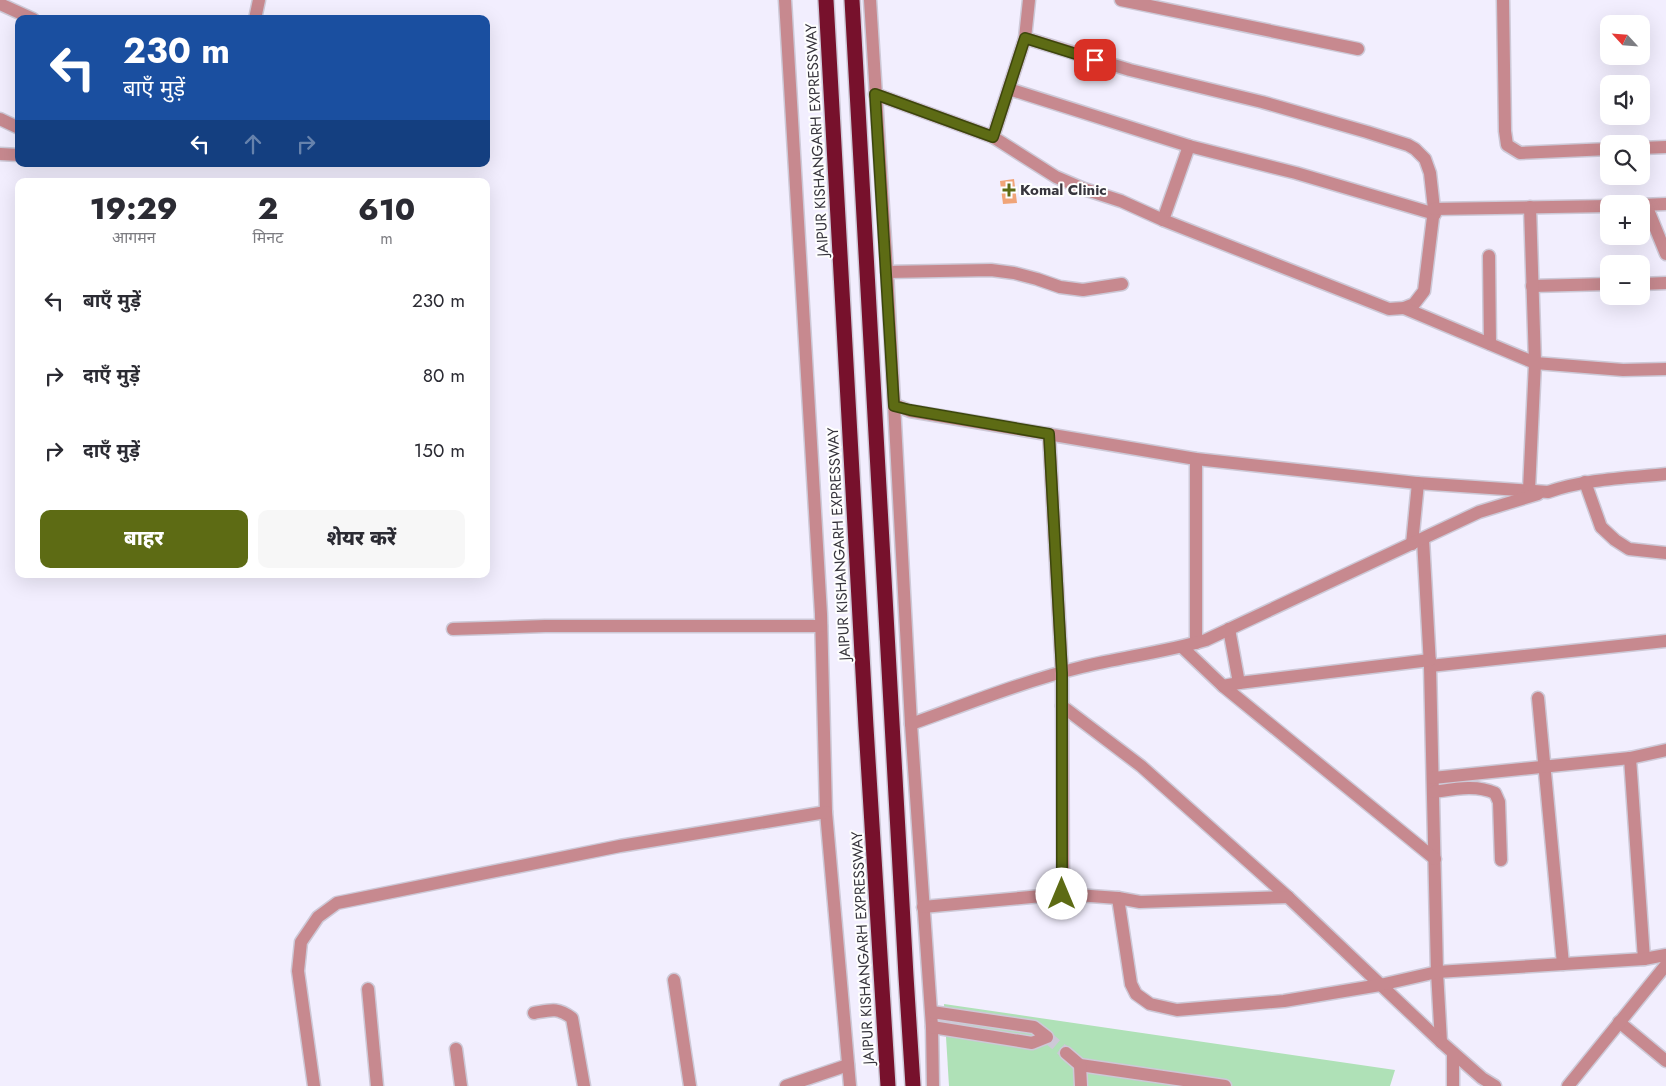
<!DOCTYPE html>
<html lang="hi">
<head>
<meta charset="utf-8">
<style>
  :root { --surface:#fff; --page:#f7f7f7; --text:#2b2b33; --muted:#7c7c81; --accent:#5d6b14 }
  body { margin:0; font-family:Jost,"Noto Sans Devanagari",sans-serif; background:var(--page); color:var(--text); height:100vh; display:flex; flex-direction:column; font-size:19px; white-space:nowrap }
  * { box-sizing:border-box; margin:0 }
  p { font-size:16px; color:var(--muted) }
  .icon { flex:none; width:28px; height:28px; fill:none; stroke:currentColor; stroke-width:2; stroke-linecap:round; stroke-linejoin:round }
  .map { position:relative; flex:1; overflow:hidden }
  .panel { position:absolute; left:15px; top:178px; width:475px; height:400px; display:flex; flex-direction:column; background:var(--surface); border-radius:10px; box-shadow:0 5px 20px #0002 }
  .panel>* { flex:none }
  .guide { position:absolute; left:15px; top:15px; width:475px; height:152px; border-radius:10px; box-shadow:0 5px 20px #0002; background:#1a4fa0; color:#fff; overflow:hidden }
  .needle { width:32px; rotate:296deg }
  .buttons { position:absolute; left:1600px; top:15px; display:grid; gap:10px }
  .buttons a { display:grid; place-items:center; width:50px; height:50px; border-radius:10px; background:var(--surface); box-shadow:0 5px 20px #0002; font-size:25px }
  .pin { position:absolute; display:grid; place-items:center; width:42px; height:42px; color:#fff; margin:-21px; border-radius:10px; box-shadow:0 2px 8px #0006 }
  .me { position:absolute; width:55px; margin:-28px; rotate:0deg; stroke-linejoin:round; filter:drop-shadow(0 0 4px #0008) }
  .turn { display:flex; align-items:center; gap:18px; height:105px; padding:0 25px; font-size:22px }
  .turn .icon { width:65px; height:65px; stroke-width:2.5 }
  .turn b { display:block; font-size:35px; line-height:42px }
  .lanes { display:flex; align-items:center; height:48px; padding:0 25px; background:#0003; justify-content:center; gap:25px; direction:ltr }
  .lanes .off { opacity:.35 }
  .eta { display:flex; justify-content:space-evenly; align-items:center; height:85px; text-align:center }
  .eta b { font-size:30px; font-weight:800; line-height:35px }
  .primary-button { display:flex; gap:10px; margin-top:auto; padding:10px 25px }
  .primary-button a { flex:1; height:58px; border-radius:10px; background:var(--accent); color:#fff; font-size:20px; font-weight:800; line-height:58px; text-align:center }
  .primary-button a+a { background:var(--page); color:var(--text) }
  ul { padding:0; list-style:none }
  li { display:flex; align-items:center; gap:15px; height:75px; padding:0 25px }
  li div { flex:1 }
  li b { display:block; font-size:19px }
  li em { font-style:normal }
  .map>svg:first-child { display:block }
  .green { fill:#afe1b7 }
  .building { fill:#f0a478 }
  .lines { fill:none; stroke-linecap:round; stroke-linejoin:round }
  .minor-tunnel { stroke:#cdc9d7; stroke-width:12; stroke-dasharray:12 6; stroke-linecap:butt }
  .minor-casing { stroke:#cdc9d7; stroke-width:15 }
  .highway-casing { stroke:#cdc9d7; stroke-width:18 }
  .minor { stroke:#c7898f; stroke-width:12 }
  .highway { stroke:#77112c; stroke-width:15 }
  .route-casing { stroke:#3c460d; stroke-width:12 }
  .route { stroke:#5d6b14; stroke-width:9 }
  .poi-dot { fill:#5d6b14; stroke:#fefefe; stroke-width:2 }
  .labels { text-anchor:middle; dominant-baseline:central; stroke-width:4; stroke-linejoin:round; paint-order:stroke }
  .street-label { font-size:15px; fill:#37353d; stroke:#fefefe }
  .poi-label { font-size:15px; font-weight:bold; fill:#37353d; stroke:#fefefe; text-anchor:start }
</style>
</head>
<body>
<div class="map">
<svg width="1666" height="1086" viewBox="0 0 1666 1086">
  <rect width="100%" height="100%" fill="#f2eefe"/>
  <path class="green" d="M944,1004L1395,1070L1390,1086H949Z"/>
  <path class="building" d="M1014,179L1017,203L1003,204L1000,181Z"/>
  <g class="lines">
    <path class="minor-tunnel" d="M1047,1037L1066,1053"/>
    <g class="minor-casing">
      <g id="minor">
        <path d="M785,0L821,614L826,812L850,1086"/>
        <path d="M870,0L887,272L911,724L932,1027L933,1086"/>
        <path d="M1121,0L1358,49"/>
        <path d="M1503,0L1505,131L1507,145L1520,153L1609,149"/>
        <path d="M0,4L33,19"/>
        <path d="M255,19L259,0"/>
        <path d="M1025,38L1130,70L1262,102L1367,132L1408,145L1415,149L1425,159L1430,173L1434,209L1424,291L1414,304L1404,308L1389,309L1163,220L1189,146"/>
        <path d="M1009,89L1189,146L1296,173L1435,214"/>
        <path d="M875,94L993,137L1025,38L1029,0"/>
        <path d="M0,119L19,128"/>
        <path d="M993,137L1056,177L1084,189L1121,201L1163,220"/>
        <path d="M1641,148L1666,147"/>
        <path d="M0,154L19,155"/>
        <path d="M1641,205L1666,204"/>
        <path d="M1646,205L1666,254"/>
        <path d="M1434,209L1609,206"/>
        <path d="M1489,256L1490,344"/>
        <path d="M887,272L991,270L1014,273L1037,279L1060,287L1083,290L1122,284"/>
        <path d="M1641,284L1666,283"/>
        <path d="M1532,286L1609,284"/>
        <path d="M1404,308L1535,363L1623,370L1666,369"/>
        <path d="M895,405L910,411L1196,459L1417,483L1548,492C1586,479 1626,478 1666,474"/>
        <path d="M1049,434L1062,673L1063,894"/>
        <path d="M1196,459V643"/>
        <path d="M1585,482L1601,527L1615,540L1629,549L1666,553"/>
        <path d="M1529,490L1535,363L1530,207"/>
        <path d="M1423,539L1430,666L1437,972L1441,1042"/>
        <path d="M1412,544L1418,483"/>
        <path d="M453,629L545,626H821"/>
        <path d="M1229,629L1239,683"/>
        <path d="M1182,647L1223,686L1435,859"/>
        <path d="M1430,666L1666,641"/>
        <path d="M1223,686L1239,683L1430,660"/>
        <path d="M1538,698L1563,964"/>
        <path d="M1062,706L1141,766L1288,897L1441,1042L1482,1078L1495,1086"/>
        <path d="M911,724C967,704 1024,681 1082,667C1123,657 1165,652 1206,640L1479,512L1538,494"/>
        <path d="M1630,758L1644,959"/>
        <path d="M1433,778L1630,758L1666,750"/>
        <path d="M1434,792C1454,789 1476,784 1495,793L1499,802L1501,860"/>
        <path d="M1118,898L1131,984L1136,994L1150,1004L1177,1010L1284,1001L1380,985L1437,972L1644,959L1666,955"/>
        <path d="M923,907L1063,894L1118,898L1140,902L1288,897"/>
        <path d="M674,980L690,1086"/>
        <path d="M368,989L377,1086"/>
        <path d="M932,1012L1034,1027L1047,1037L1032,1043L932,1027"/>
        <path d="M534,1013C551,1010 557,1007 572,1018L584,1086"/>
        <path d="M1619,1022L1666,1061"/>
        <path d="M456,1049L461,1086"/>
        <path d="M1066,1053L1080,1065L1225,1086"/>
        <path d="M1453,1053V1086"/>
        <path d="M1080,1065L1081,1086"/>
        <path d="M314,1086L298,971L301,942L318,917L337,903L620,846L826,812"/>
        <path d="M786,1086L848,1065"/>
        <path d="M1568,1086L1666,965"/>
      </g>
    </g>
    <g class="highway-casing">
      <g id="highway">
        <path d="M826,0L866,727L888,1086"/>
        <path d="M852,0L906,976L913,1086"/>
      </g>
    </g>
    <use href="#minor" class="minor"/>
    <use href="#highway" class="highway"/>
  </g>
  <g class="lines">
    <g class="route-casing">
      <path id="route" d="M1062,894V673L1049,434L910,410L894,406L875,94L993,137L1025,38L1095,60"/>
    </g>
    <use href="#route" class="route"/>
  </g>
  <path class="poi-dot" d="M1006.5 182.5h5v5h5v5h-5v5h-5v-5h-5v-5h5z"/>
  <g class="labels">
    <g class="street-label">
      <text transform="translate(817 140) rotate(-93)">JAIPUR KISHANGARH EXPRESSWAY</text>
      <text transform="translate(839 544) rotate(-93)">JAIPUR KISHANGARH EXPRESSWAY</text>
      <text transform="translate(863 948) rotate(-93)">JAIPUR KISHANGARH EXPRESSWAY</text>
    </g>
    <g class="poi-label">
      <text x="1020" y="190">Komal Clinic</text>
    </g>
  </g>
</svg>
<div class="buttons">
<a><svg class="needle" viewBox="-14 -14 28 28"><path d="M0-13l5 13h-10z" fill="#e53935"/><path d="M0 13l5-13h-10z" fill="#7c7c81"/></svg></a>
<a><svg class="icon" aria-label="sound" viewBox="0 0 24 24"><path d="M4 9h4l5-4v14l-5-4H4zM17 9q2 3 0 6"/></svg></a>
<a><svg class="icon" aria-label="search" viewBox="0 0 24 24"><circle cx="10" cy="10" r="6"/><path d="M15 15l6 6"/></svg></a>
<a>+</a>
<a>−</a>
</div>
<div class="pin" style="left:1095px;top:60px;background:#d93025"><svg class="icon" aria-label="arrive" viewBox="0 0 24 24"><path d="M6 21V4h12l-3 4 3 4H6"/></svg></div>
<svg class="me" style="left:1062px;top:894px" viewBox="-20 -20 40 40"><circle r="19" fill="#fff"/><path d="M0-13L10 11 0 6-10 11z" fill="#5d6b14"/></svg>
<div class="guide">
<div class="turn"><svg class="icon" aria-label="left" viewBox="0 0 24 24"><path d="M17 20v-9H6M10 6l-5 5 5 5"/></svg><div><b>230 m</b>बाएँ मुड़ें</div></div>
<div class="lanes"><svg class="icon" aria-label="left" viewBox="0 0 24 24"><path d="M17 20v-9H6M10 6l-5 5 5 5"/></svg><svg class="icon off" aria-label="ahead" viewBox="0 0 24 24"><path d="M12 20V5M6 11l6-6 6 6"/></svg><svg class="icon off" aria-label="right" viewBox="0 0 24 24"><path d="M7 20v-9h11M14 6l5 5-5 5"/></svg></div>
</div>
<section class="panel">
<div class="eta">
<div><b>19:29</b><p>आगमन</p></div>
<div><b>2</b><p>मिनट</p></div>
<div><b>610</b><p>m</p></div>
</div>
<ul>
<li><svg class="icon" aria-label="left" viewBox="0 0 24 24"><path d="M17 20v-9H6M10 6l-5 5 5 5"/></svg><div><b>बाएँ मुड़ें</b></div><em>230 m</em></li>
<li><svg class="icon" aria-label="right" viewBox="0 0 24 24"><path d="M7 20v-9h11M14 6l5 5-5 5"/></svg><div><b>दाएँ मुड़ें</b></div><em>80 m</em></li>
<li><svg class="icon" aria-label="right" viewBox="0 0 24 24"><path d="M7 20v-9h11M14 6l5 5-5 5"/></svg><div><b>दाएँ मुड़ें</b></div><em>150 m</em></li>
</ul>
<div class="primary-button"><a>बाहर</a><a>शेयर करें</a></div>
</section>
</div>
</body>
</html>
